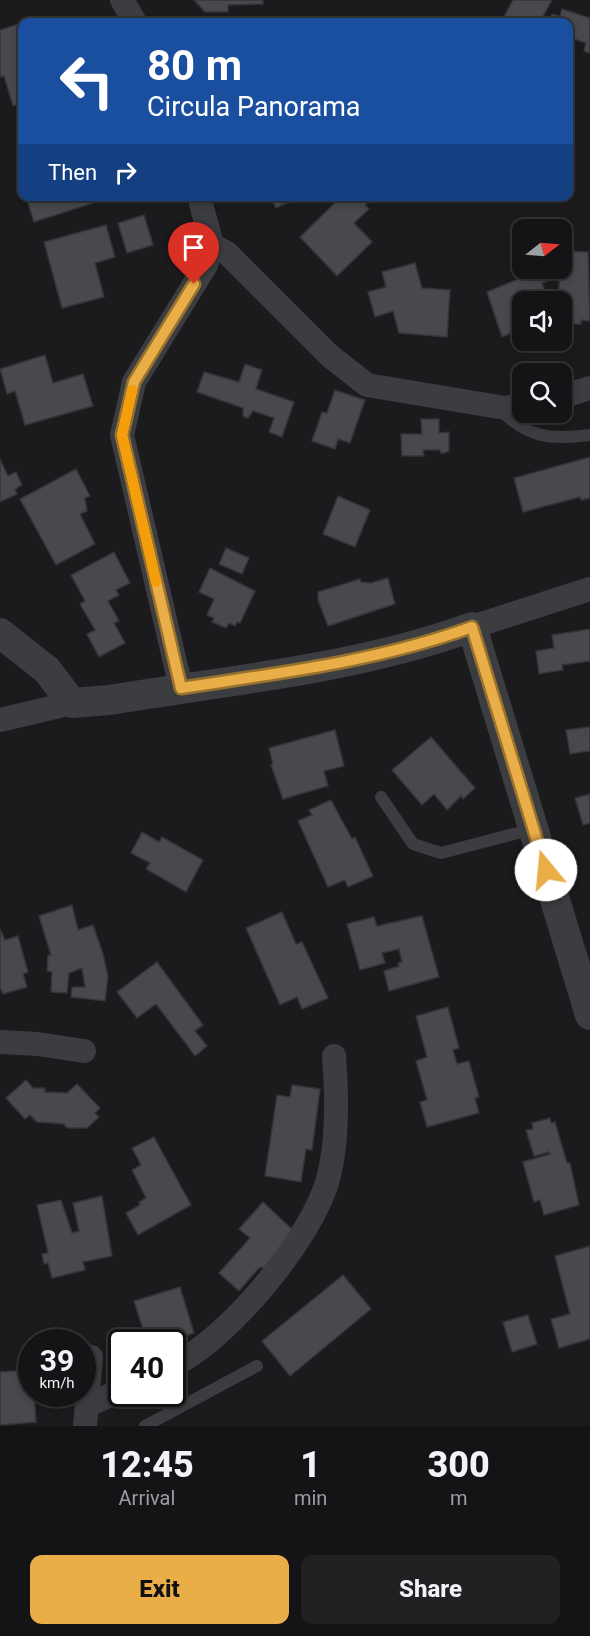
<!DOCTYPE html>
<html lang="en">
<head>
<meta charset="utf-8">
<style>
  :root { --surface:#141416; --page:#212123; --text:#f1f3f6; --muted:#9d9ea1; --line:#333335; --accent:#e9ae47 }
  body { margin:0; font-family:Roboto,sans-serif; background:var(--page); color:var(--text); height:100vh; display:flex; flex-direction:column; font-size:22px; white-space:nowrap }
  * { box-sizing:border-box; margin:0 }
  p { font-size:20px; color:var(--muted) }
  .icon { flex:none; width:33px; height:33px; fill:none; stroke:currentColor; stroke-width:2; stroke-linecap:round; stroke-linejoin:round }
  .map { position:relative; height:1426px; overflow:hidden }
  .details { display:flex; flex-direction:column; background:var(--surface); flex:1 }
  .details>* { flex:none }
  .top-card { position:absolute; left:18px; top:18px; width:555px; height:183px; border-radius:12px; box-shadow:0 3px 9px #0003,0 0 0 2px var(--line); background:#1a4fa0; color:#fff; overflow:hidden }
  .needle { width:39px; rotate:73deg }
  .tools { position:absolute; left:512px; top:219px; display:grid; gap:12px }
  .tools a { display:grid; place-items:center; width:60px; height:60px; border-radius:12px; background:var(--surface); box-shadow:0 3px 9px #0003,0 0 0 2px var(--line); font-size:30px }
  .speed { position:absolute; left:18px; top:1329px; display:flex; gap:12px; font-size:30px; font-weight:700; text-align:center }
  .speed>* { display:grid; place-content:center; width:78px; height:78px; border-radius:50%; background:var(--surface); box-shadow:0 3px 9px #0003,0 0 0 2px var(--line); line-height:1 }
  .speed small { font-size:15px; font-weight:400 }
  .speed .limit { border:3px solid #111; border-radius:9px; background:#fff; color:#111 }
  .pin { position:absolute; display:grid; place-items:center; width:51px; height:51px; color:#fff; margin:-62px -26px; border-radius:50% 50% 50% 0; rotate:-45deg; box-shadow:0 0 6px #0007 }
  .pin .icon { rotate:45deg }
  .me { position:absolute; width:66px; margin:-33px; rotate:343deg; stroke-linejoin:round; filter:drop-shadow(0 0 4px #0008) }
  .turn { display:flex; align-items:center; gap:21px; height:126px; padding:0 30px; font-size:27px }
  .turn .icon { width:78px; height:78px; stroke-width:2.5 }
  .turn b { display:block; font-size:42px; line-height:51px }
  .then { display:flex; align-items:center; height:57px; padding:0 30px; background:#0003; gap:12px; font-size:22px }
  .eta { display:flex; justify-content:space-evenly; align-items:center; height:102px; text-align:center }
  .eta b { font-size:36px; font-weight:800; line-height:42px }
  .cta { display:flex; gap:12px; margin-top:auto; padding:12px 30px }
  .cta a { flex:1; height:69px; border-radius:12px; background:var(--accent); color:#111; font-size:24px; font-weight:800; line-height:69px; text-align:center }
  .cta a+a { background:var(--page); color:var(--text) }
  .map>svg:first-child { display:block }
  .building { fill:#48484d; stroke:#353539; stroke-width:1.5 }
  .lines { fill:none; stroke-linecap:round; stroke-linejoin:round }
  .service { stroke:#3c3d41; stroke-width:12 }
  .minor { stroke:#3c3d41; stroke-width:24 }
  .tertiary { stroke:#3c3d41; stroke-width:30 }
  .route-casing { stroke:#97712e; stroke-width:15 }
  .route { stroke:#e9ae47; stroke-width:10 }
  .slow { stroke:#f59e0b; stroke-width:10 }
</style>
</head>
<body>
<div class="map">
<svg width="590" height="1426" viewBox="0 0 590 1426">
  <rect width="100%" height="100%" fill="#1b1b1d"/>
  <g class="building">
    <path d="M194,0H263V4L228,5V12H205Z"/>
    <path d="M513,0H552L540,22H501Z"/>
    <path d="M562,9L590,18V53L584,51L586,43L568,37V22H549L552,14L560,16Z"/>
    <path d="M22,23V103L13,106L4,76L0,77V30Z"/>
    <path d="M98,196L99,201L34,222L28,203L43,196Z"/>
    <path d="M270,196H302L276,208Z"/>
    <path d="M342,196H374L365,205L369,209L354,223L372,242L337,276L300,237Z"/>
    <path d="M144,215L153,245L127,253L118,223Z"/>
    <path d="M106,225L115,257L95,263L104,297L62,308L44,242Z"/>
    <path d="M561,251L588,252L590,321L581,320V324H561V302H558Z"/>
    <path d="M522,256V268H549L553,279L542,283L549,302H522V328L502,337L487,292L518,279L511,261Z"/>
    <path d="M415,263L422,288L450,290L447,337L399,333L393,311L375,317L368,292L386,287L382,272Z"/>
    <path d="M45,355L53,383L83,374L93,406L25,425L15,391L7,394L0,369Z"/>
    <path d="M245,364L262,370L256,389L294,402L282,437L269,432L274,418L253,411L248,418L243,416V408L197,392L204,372L239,382Z"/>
    <path d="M335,390L365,400L350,443L338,439L335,449L312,441L322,412L327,413Z"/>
    <path d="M421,419H439V433L449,432V451L444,453H441L440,450H423L424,456H402L401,434H422Z"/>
    <path d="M590,457V498L581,500L580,497L523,512L514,478Z"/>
    <path d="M0,459L8,476L16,472L22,485L15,489L17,494L0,502Z"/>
    <path d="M76,469L90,496L85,498L87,511L80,514L95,544L56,565L20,499Z"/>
    <path d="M338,496L370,510L355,547L323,534Z"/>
    <path d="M226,548L249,558L242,574L219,564Z"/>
    <path d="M114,552L130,583L116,590L119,595L108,601L119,621L114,623L125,643L99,657L87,634L95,630L80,604L85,601L71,575Z"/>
    <path d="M210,568L255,591L240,623L237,622L235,626L229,623L226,628L212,622L214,618L207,615L214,599L199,592Z"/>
    <path d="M388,578L395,604L328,626L318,600V592L360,579L361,582L371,583Z"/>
    <path d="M590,629V661L562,665L563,670L539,674L536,651L554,648L552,635Z"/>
    <path d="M590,727V751L570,754L566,730Z"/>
    <path d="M335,730L344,766L324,771L328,786L283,799L271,765L273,764L269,748Z"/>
    <path d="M431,737L475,788L463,799L461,796L447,810L434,794L422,805L392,770Z"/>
    <path d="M590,794V823L583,825L575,798Z"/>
    <path d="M331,800L352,839L355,837L373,876L348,887L345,880L328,887L298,821L312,815L309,810Z"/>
    <path d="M142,832L159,842L162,837L203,860L186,892L146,869L150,863L131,853Z"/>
    <path d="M72,905L78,930L93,925L103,954L108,976L105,1001L71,997L72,987H85L82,968L69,973L67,993L51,992L52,972L47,971L48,955H51L39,916Z"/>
    <path d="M282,912L296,944L302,942L328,998L302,1009L297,997L280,1005L246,928Z"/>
    <path d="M422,916L439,977L389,991L384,971L399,966L398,963L402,962L399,949L382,953L385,963L360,970L347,924L374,917L377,926Z"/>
    <path d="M0,929L5,940L18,936L28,972L23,974L27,987L3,994L0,988Z"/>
    <path d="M157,962L203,1025L195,1031L207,1046L195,1056L156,1004L137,1018L117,992Z"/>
    <path d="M448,1007L459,1048L453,1050L457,1064L469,1061L479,1097L475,1098L479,1113L427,1127L420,1102L427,1100L416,1061L427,1057L416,1016Z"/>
    <path d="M26,1080L33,1088H45V1092L67,1093L77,1084L100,1108L95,1113L99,1117L87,1128H67L64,1124L37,1122L30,1115L25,1119L6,1098Z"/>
    <path d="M292,1085L320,1089L312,1150L306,1149L301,1182L265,1176L277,1095L290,1097Z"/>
    <path d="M550,1118L551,1123L555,1122L567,1163H570L579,1205L544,1215L540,1200L534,1202L523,1162L550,1154L549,1152L534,1156L526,1130L533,1129L532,1123Z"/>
    <path d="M154,1137L191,1205L138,1235L126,1213L140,1205L139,1202L146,1198L132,1170L141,1165L132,1148Z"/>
    <path d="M102,1196L112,1256L83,1262L85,1270L52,1278L48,1263L44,1264L42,1254L48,1253L37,1205L61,1200L72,1233L79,1231L73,1203Z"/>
    <path d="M263,1202L295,1232L265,1267L259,1268L239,1291L219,1273L250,1238L239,1229Z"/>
    <path d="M590,1246V1339L559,1348L551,1319L570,1314L555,1256Z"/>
    <path d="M343,1275L371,1309L290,1376L262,1341Z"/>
    <path d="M180,1287L194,1333L165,1342H147L134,1301Z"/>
    <path d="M528,1315L537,1344L512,1352L503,1322Z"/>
    <path d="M32,1370V1394H34L36,1422L0,1425V1372Z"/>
  </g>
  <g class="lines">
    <g class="service">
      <path d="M499,408C526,438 551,440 590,435"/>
      <path d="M381,797L413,844L441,853L533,829"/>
      <path d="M145,1426L257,1366"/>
    </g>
    <g class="minor">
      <path d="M122,0L135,22"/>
      <path d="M212,245L227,253L330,356L367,385L505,408L522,405"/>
      <path d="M561,397L590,388"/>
      <path d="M472,627L590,589"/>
      <path d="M181,688L122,435L134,382L206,265L212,245L199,196"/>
      <path d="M0,720L72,703"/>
      <path d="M0,1042L38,1044L84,1051"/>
      <path d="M172,1366C228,1340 312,1238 328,1179C338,1142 337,1094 334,1056"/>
      <path d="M88,1405L122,1390"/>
      <path d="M85,1426L91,1357"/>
    </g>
    <path class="tertiary" d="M0,633L47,670L72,703L109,700C230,680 356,669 472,627L590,1015"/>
  </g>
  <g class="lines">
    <g class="route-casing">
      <path id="route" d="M194,284L134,382L122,435L181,688C279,673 379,661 472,627L546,870"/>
    </g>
    <use href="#route" class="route"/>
    <path class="slow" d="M132,390L122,435L156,582"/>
  </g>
</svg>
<div class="tools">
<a><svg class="needle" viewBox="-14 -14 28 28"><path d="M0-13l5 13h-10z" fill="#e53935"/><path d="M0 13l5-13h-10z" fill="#9d9ea1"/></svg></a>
<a><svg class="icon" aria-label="sound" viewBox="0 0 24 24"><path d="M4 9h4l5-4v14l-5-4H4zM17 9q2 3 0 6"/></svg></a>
<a><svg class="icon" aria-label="search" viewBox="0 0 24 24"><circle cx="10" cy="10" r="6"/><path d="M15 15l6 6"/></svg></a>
</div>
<div class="speed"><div>39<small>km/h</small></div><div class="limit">40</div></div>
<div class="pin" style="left:194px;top:284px;background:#d93025"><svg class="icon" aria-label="arrive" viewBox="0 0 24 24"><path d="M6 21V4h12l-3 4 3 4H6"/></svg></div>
<svg class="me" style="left:546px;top:870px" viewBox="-20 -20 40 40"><circle r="19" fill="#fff"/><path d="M0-13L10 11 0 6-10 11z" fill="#e9ae47"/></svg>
<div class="top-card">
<div class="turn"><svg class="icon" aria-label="left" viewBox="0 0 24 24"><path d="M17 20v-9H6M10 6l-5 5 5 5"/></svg><div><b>80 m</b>Circula Panorama</div></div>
<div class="then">Then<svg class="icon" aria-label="right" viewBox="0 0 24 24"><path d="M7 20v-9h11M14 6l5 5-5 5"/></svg></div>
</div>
</div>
<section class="details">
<div class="eta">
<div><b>12:45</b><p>Arrival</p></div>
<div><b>1</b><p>min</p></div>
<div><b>300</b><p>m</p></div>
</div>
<div class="cta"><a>Exit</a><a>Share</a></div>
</section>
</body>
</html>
